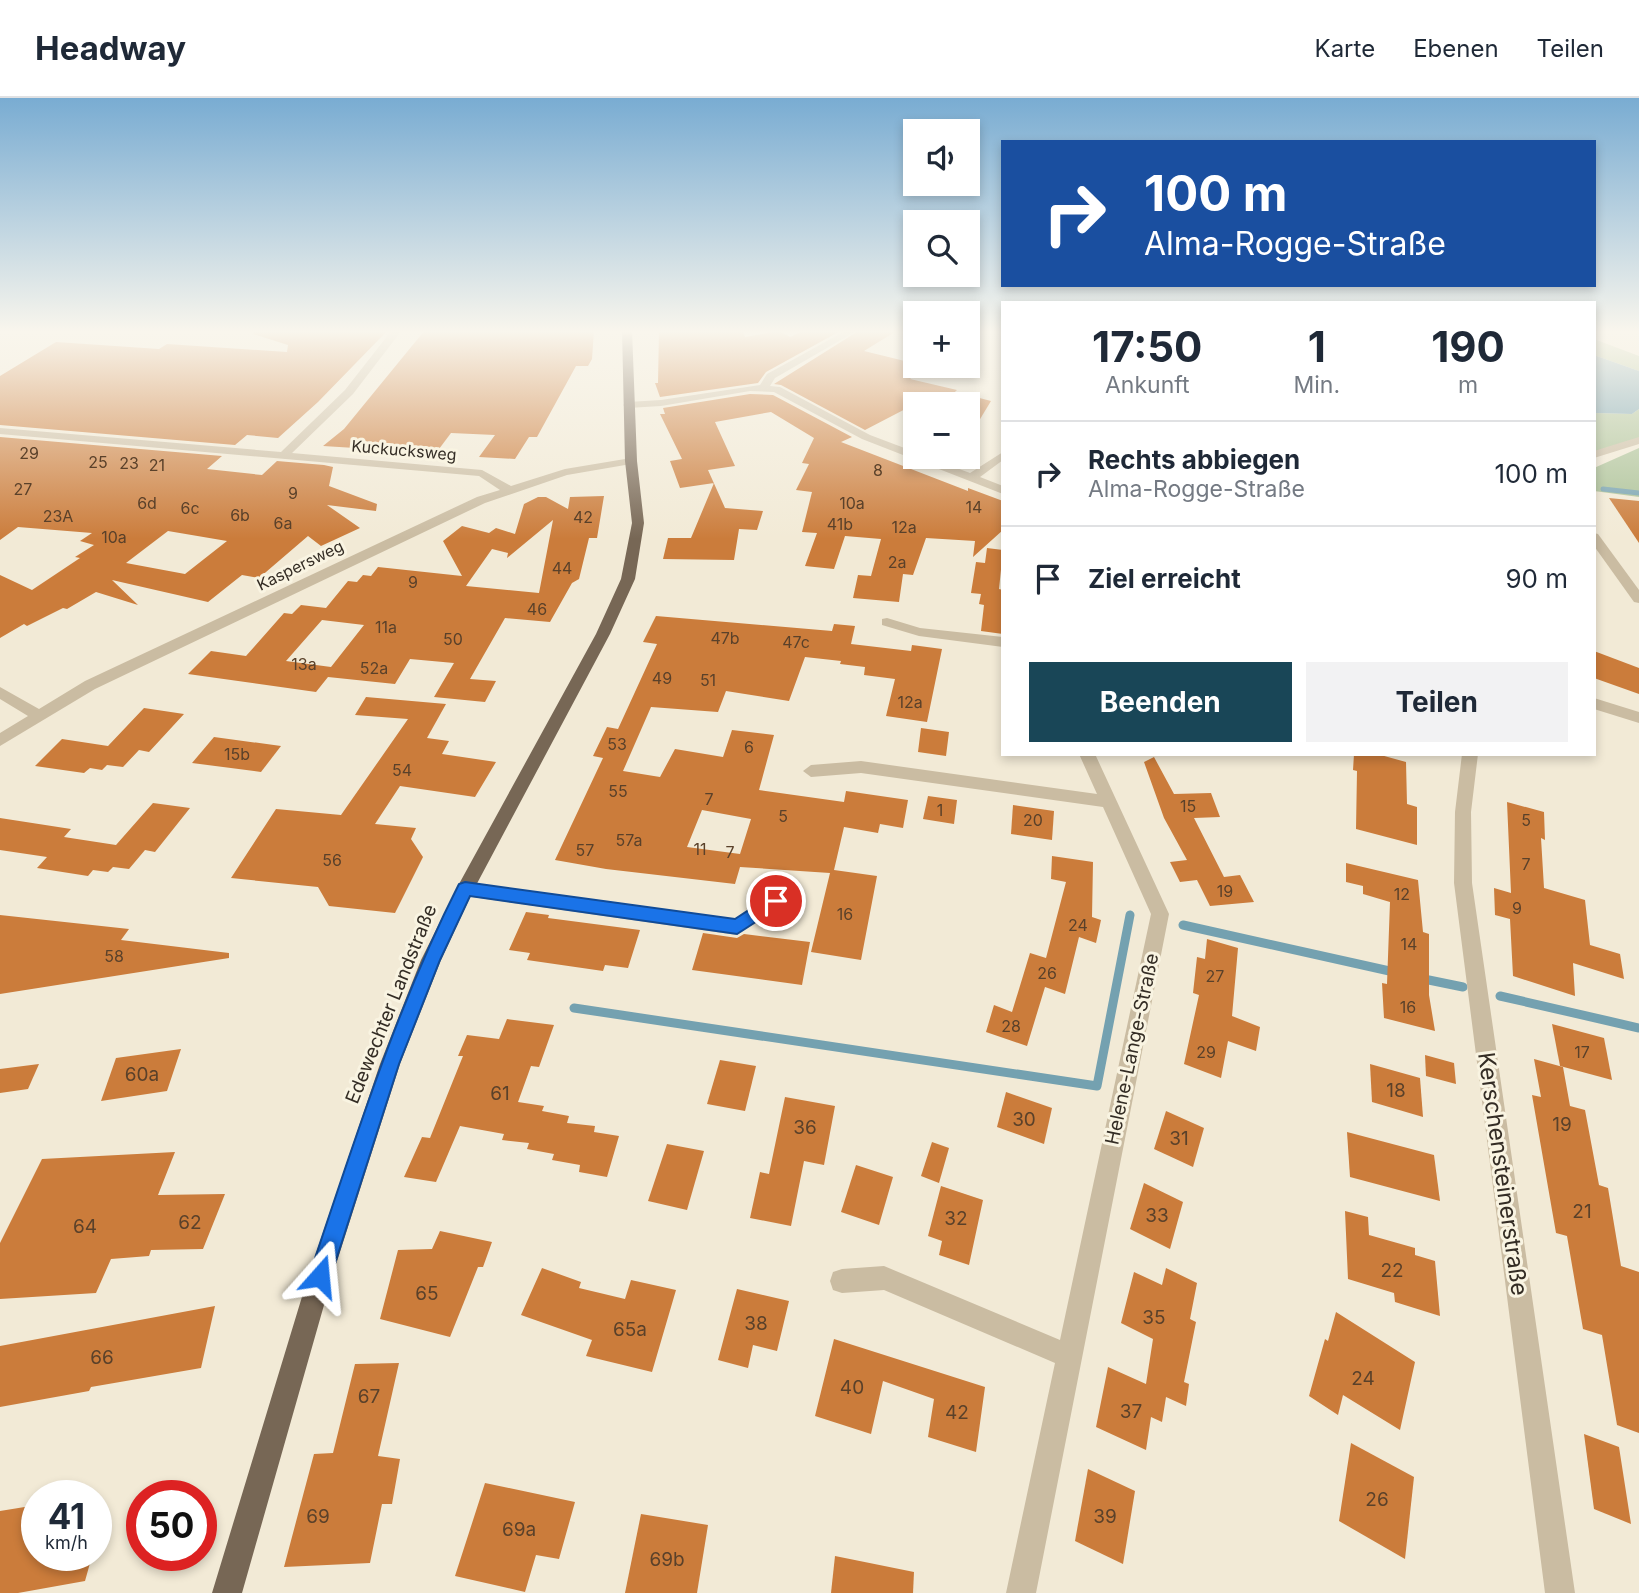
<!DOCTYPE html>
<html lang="de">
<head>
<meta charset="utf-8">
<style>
  :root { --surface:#fff; --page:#f2f2f3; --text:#1f2937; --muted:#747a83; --line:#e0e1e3; --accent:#194657 }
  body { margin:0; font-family:Inter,sans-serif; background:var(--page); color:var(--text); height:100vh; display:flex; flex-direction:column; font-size:26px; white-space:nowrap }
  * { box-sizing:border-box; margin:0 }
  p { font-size:23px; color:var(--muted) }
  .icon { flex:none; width:38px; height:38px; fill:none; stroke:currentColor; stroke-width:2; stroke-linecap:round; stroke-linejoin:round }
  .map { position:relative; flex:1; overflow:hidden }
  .sheet { position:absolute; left:1001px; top:203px; width:595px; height:455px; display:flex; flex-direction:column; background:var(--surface); border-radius:0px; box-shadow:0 4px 10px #0003 }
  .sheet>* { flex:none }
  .top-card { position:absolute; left:1001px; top:42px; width:595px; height:147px; border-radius:0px; box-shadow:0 4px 10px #0003; background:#1a4fa0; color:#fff; overflow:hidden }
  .buttons { position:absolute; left:903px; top:21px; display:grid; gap:14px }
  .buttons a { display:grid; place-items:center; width:77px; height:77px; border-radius:0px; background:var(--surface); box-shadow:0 4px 10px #0003; font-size:35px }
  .speed { position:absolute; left:21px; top:1382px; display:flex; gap:14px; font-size:35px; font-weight:700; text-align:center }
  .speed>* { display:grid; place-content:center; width:91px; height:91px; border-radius:50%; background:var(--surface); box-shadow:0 4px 10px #0003; line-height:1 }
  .speed small { font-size:18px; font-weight:400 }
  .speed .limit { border:10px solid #d22; background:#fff; color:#111 }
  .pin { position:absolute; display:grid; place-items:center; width:60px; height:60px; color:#fff; margin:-30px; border:4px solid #fff; border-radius:50%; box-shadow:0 2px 7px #0007 }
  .me { position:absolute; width:77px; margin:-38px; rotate:18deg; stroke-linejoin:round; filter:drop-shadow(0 0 5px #0008) }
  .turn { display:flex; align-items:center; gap:24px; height:147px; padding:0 28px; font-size:32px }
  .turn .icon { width:91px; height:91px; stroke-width:2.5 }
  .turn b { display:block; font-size:49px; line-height:60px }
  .eta { display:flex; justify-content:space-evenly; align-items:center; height:119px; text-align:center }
  .eta b { font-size:42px; font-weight:700; line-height:49px }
  .action { display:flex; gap:14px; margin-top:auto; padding:14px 28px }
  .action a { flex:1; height:80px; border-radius:0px; background:var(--accent); color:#fff; font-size:28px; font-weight:700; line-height:80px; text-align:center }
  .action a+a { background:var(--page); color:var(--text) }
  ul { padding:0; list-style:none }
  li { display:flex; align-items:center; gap:21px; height:105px; padding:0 28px; border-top:2px solid var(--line) }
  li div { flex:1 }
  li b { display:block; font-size:26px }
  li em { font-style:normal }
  header { display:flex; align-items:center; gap:42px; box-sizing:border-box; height:98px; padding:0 35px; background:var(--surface); border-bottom:2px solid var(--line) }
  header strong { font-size:33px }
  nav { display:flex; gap:38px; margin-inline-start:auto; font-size:24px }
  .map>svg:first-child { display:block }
  .green { fill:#aac196 }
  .water { fill:#74a1b0 }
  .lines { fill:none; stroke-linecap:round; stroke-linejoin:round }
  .stream-far1 { stroke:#74a1b0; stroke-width:5 }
  .stream { stroke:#74a1b0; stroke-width:9 }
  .building { fill:#cb7c3b; fill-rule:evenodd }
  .minor { fill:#cabca2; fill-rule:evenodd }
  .major { fill:#776755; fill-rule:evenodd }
  .route { fill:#1a73e8; stroke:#114b97; stroke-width:2 }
  .labels { text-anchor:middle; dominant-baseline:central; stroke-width:6; stroke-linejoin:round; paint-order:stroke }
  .far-street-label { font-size:16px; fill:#342d25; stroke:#f9f4e2 }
  .number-label { font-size:16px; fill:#5a412a }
  .street-label { font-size:19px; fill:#342d25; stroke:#f9f4e2 }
  .near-number-label { font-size:19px; fill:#5a412a }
  .near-street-label { font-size:23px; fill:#342d25; stroke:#f9f4e2 }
</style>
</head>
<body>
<header>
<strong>Headway</strong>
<nav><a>Karte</a><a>Ebenen</a><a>Teilen</a></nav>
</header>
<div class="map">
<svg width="1639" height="1495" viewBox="0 0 1639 1495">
  <rect width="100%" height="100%" fill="#f2ead6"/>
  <g class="green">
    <path d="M1594,241L1639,258V273L1594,257Z"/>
    <path d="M1639,311V342L1594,357V315L1632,316Z"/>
    <path d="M1639,350V399L1594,393V370Z"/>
  </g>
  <path class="water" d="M1594,257L1639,273V311L1632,316L1594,315Z"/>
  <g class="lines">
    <path class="stream-far1" d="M1603,391L1639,395"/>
    <g class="stream">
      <path d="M1183,827L1394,874"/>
      <path d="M1419,880L1463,889"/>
      <path d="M1500,898L1639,930"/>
      <path d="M574,910L1097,988L1130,817"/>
    </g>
  </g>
  <g class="building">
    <path d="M254,232H388L318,304L278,340L247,337L235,347L0,327V278L56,244L159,251L167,246L287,254L288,247L253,236Z"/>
    <path d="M425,232H594L592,261L588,268H576L537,339H529L515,361L479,359L495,337L451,335L436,355L323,348L344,331Z"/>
    <path d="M659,232H742L745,239L779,233L790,239L806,232H842L766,274L758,285L660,299L655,285H658Z"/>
    <path d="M860,232H898L864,253L925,268L910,281L957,292L942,306H915L865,332L781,287L774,286Z"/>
    <path d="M750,296L773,297L852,339L841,344L968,393V390L1003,403V432L973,459L975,443L926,440L913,477L903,476L899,504L853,500L858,477L871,478L881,441L845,438L834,471L805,468L817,435L802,434L812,394L796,392L809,366L802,365L814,340L771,314L715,324L735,368L708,372L725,410L763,413L757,432L739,431L734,462L663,461L668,440H691L714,385L680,390L670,363L682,361L660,316H665L663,310Z"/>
    <path d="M968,297L991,303L968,341Z"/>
    <path d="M0,339L222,358L207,371L262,377L277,363L324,367L333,369L329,388L377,406L376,413L327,407L360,430L321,448L308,438L259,480L242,477L208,504L112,482L138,507L96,494L67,511L63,510L27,528L24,526L0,540V477L32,492L80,460L75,459L94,447L80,443L92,435L18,429L0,442ZM168,433L227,443L185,476L126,465Z"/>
    <path d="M604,398L597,440H589L579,481L572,485L550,524L505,520L470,581L496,583L485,604L434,599L454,565L410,561L395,586L328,579L316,594L188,576L211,553L246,558L284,515L292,516L301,507L326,510L348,483L357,484L363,477L371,478L378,469L462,478L443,443L462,428L489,435L496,430L515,436L524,406L538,399H546L568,411L570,399ZM553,422L539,495L466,488L492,451L508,455L507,460ZM322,522L364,527L331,569L286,563Z"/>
    <path d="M1609,400L1639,403V445Z"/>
    <path d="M987,450L1003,452L999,491L1003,492V536L981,533L984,507L979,506L981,496L971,495L976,464L985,465Z"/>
    <path d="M656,518L832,533L834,526L855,528L851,546L911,553L912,547L942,551L927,624L886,618L895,581L864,577L865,569L840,566L841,563L805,559L789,603L726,593L718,614L651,609L623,673L660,679L675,651L723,659L732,632L774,637L759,692L844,704L846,693L908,702L903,730L880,726L878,735L844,729L834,772L877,778L861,862L811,854L830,775L740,769L735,786L606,771L555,762L603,660L593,658L607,629L618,631L657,546L643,544ZM702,712L751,721L740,756L687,749Z"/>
    <path d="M1594,553L1639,570V596L1594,580Z"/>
    <path d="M366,599L446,606L427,640L449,643L442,656L496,664L475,699L400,688L375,726L416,730L411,741L423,759L395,815L329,808L318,789L231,780L276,711L341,717L408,621L355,617Z"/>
    <path d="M144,610L184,616L149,654L139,652L123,669L107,667L102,672L90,670L84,675L35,668L62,641L108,648Z"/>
    <path d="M921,630L949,634L946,658L918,654Z"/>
    <path d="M214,639L281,648L261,674L192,665Z"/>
    <path d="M1354,656H1377L1406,664L1407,706L1417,709V747L1356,731L1357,673L1353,672Z"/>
    <path d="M1154,659L1174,696L1211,695L1220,719L1194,720L1224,779L1240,777L1254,804L1210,808L1197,782L1180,784L1170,764L1187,762L1164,720L1144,664Z"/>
    <path d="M928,698L957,702L954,726L923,721Z"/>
    <path d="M1507,704L1544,714L1545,742L1541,740L1544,790L1585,802L1590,847L1620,856L1624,881L1573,865L1575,898L1513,878L1510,821L1495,817L1494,790L1511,795Z"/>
    <path d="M153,705L190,710L155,754L145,752L129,771L113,769L108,774L93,772L88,778L37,770L47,759L0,752V720L71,731L64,739L116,747Z"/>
    <path d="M1013,707L1054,713L1052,742L1011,736Z"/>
    <path d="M1052,758L1093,764L1092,819L1101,822L1096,845L1079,839L1065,896L1045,889L1027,948L986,934L994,907L1012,914L1030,855L1046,860L1066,784L1051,781Z"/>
    <path d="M1346,765L1418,782L1423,834L1429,836V897L1435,933L1384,920L1382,885L1387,886L1390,804L1363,796V788L1346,784Z"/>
    <path d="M526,814L549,817L548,820L640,832L628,870L605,867L603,873L527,862L530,855L509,852Z"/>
    <path d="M0,817L129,831L121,842L229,855V860L0,896Z"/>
    <path d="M703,835L737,840L744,836L810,844L802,887L692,872Z"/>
    <path d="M1207,841L1238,850L1232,918L1260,929L1256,953L1228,943L1221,980L1184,966L1199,897L1193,895L1197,859L1205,861Z"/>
    <path d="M507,921L554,927L539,969L531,968L518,1004L544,1008L542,1013L569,1018L567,1025L595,1028L594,1034L619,1038L607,1079L579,1074L580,1067L552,1062L554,1056L527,1051L529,1045L502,1042L504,1036L460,1028L436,1084L404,1079L422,1039L430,1040L463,958H458L467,937L499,941Z"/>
    <path d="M1552,926L1604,940L1612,982L1560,968Z"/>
    <path d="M181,951L167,993L101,1003L116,960Z"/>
    <path d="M1425,957L1454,965L1456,986L1426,978Z"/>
    <path d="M1534,961L1563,969L1570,1008L1585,1012L1599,1087L1608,1090L1621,1168L1639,1174V1335L1617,1327L1602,1237L1583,1231L1567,1138L1556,1135L1532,997L1541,999Z"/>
    <path d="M720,962L756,968L745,1013L707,1006Z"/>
    <path d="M39,966L28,991L0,995V971Z"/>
    <path d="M1370,966L1420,980L1423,1019L1372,1004Z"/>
    <path d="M1006,994L1052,1010L1044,1046L997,1029Z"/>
    <path d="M785,999L835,1008L824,1067L804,1063L791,1128L750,1120L760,1074L769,1076Z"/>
    <path d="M1166,1013L1204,1030L1193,1069L1154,1051Z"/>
    <path d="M1347,1034L1434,1057L1440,1103L1350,1079Z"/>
    <path d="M932,1044L949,1050L939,1085L921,1078Z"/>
    <path d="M667,1046L704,1053L687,1112L648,1103Z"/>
    <path d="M175,1054L158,1097L225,1096L203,1151L151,1152L149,1158L111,1161L96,1195L0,1201V1145L42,1061Z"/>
    <path d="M856,1067L893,1079L879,1127L841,1114Z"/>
    <path d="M1144,1085L1183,1104L1170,1151L1130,1131Z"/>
    <path d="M941,1088L983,1102L969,1167L939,1157L942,1143L928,1138Z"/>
    <path d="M1345,1113L1368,1119L1369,1137L1415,1150V1157L1435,1163L1440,1218L1395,1204L1394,1195L1348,1181Z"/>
    <path d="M440,1133L492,1144L483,1169H478L450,1239L380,1221L398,1152L432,1151Z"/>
    <path d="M542,1170L581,1184L579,1190L625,1201L631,1182L676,1192L652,1274L586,1258L592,1242L521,1217Z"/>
    <path d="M1166,1170L1197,1185L1190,1221L1196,1224L1184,1284L1189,1286L1186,1308L1166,1299L1162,1324L1151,1319L1146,1352L1096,1329L1108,1269L1146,1286L1153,1241L1121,1225L1134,1174L1162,1187Z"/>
    <path d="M737,1191L789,1203L777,1253L753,1247L748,1270L718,1262Z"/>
    <path d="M215,1208L201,1270L91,1289L89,1293L0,1309V1248Z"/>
    <path d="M1336,1214L1415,1264L1400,1332L1343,1297L1338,1317L1309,1298L1325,1241L1328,1243Z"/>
    <path d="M834,1241L985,1289L976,1354L928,1339L934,1301L883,1283L871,1336L815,1318Z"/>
    <path d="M399,1265L378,1358L400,1361L392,1406H382L370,1465L284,1469L314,1356L333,1355L355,1266Z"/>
    <path d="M1584,1336L1619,1349L1631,1426L1594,1411Z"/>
    <path d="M1351,1345L1414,1379L1405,1461L1339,1423Z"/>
    <path d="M1088,1371L1135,1393L1123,1466L1075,1443Z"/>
    <path d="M485,1385L575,1404L559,1461L536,1457L525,1494L455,1478Z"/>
    <path d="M37,1407V1458H92L85,1483L18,1495H0V1413Z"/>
    <path d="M641,1416L708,1427L697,1495H625Z"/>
    <path d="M835,1458L914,1474L913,1495H831Z"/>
  </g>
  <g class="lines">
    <g class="minor">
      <path d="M392,232H402L353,296L292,355L482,372L511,388L565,371L631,360L637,363L631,366L567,377L485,405L95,591L0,648V635L28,618L0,601V589L39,611L85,583L477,399L500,392L479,378L0,336V330L281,354L345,292Z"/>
      <path d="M847,232H858L775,280L770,288L780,289L870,337L915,354V359H927L970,375L1003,354V362L980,379L1003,388V396L862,341L774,294L750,293L661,308L628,310L623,307L628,304L661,302L760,287L767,276Z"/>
      <path d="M1639,339V346L1594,360V353Z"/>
      <path d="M1594,435L1598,436L1639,492V505L1634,504L1594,448Z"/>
      <path d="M887,520L920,530L1003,539V549L919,538L882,527V521Z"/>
      <path d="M1594,600L1639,614V625L1594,611Z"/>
      <path d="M1079,656H1095L1169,816L1036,1495H1006L1055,1265L884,1192L842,1195L833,1192L830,1183L833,1174L842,1171L884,1168L1060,1242L1151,816L1103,709L861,675L811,679L803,673L811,667L861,663L1097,696Z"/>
      <path d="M1462,656H1478L1471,714L1472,785L1575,1495H1545L1454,785L1455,714Z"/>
      <path d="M465,784L734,821L770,797L776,795L782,797L785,802L782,807L737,837L465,798L459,796L456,791L459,786Z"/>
    </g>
    <path class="major" d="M622,232H632L637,363L644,425L635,481L610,536L473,793L441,862L400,966L332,1179L242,1495H212L308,1179L380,966L421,862L459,786L596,536L621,481L632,425L625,363Z"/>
  </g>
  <linearGradient id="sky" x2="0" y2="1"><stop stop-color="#79acd2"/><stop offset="0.53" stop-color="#f9f6ed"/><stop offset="1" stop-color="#f9f6ed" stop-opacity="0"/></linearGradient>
  <rect width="1639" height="441" fill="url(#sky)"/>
  <path class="route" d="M465,784L735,821L770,798H782L784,803L782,807L737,836L470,798L440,862L399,966L331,1178L328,1186L320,1189L313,1186L309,1178C354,1045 395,912 459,786Z"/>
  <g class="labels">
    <g class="far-street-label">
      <text transform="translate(404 352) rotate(5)">Kuckucksweg</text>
      <text transform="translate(300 467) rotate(-26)">Kaspersweg</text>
    </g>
    <g class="number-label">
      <text x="29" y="355">29</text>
      <text x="98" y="364">25</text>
      <text x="129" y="365">23</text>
      <text x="157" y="367">21</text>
      <text x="878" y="372">8</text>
      <text x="23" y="391">27</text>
      <text x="293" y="395">9</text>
      <text x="147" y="405">6d</text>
      <text x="852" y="405">10a</text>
      <text x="974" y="409">14</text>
      <text x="190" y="410">6c</text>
      <text x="240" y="417">6b</text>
      <text x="58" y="418">23A</text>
      <text x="583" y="419">42</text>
      <text x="283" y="425">6a</text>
      <text x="840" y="426">41b</text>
      <text x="904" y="429">12a</text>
      <text x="114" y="439">10a</text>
      <text x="897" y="464">2a</text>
      <text x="562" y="470">44</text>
      <text x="413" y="484">9</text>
      <text x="537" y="511">46</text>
      <text x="386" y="529">11a</text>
      <text x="725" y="540">47b</text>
      <text x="453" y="541">50</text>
      <text x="796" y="544">47c</text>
      <text x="304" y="566">13a</text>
      <text x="374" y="570">52a</text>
      <text x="662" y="580">49</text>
      <text x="708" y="582">51</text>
      <text x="910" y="604">12a</text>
      <text x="617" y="646">53</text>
      <text x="749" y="649">6</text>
      <text x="237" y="656">15b</text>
      <text x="402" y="672">54</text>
      <text x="618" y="693">55</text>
      <text x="709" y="701">7</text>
      <text x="1188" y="708">15</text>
      <text x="940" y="712">1</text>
      <text x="783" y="718">5</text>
      <text x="1033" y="722">20</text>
      <text x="1526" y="722">5</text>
      <text x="629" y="742">57a</text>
      <text x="700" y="751">11</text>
      <text x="585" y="752">57</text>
      <text x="730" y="754">7</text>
      <text x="332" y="762">56</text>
      <text x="1526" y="766">7</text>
      <text x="1225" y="793">19</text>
      <text x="1402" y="796">12</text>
      <text x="1517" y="810">9</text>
      <text x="845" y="816">16</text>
      <text x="1078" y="827">24</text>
      <text x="1409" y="846">14</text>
      <text x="114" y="858">58</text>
      <text x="1047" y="875">26</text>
      <text x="1215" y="878">27</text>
      <text x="1408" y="909">16</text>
      <text x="1011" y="928">28</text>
      <text x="1206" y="954">29</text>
      <text x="1582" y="954">17</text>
    </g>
    <g class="street-label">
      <text transform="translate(391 906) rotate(-68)">Edewechter Landstraße</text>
      <text transform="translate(1132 951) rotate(-78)">Helene-Lange-Straße</text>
    </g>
    <g class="near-number-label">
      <text x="142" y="976">60a</text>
      <text x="1396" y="992">18</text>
      <text x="500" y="995">61</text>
      <text x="1024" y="1021">30</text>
      <text x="1562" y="1026">19</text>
      <text x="805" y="1029">36</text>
      <text x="1179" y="1040">31</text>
      <text x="1582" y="1113">21</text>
      <text x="1157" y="1117">33</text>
      <text x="956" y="1120">32</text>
      <text x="190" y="1124">62</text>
      <text x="85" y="1128">64</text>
      <text x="1392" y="1172">22</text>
      <text x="427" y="1195">65</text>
      <text x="1154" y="1219">35</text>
      <text x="756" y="1225">38</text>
      <text x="630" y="1231">65a</text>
      <text x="102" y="1259">66</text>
      <text x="1363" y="1280">24</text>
      <text x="852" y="1289">40</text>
      <text x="369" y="1298">67</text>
      <text x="1131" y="1313">37</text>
      <text x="957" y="1314">42</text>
      <text x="1377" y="1401">26</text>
      <text x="318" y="1418">69</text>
      <text x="1105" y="1418">39</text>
      <text x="519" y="1431">69a</text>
      <text x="667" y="1461">69b</text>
    </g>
    <g class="near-street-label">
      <text transform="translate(1503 1076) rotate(82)">Kerschensteinerstraße</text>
    </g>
  </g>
</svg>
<div class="buttons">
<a><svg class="icon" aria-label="sound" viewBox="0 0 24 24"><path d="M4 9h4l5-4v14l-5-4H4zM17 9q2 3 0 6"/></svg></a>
<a><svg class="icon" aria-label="search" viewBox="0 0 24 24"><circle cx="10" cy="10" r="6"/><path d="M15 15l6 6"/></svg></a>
<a>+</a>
<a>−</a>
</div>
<div class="speed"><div>41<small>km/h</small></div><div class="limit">50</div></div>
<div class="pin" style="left:776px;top:803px;background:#d93025"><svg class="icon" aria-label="arrive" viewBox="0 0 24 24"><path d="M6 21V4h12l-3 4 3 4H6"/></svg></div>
<svg class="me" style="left:320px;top:1178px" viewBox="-20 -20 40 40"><path d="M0-17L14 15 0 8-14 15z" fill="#1a73e8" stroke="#fff" stroke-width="4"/></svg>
<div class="top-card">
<div class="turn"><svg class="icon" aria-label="right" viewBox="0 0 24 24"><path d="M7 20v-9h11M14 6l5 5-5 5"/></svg><div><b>100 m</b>Alma-Rogge-Straße</div></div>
</div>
<section class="sheet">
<div class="eta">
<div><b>17:50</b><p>Ankunft</p></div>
<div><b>1</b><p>Min.</p></div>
<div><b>190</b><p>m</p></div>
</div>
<ul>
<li><svg class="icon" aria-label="right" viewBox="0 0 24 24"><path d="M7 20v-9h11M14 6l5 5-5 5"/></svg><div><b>Rechts abbiegen</b><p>Alma-Rogge-Straße</p></div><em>100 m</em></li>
<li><svg class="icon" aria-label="arrive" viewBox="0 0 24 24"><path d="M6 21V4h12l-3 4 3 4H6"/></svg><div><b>Ziel erreicht</b></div><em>90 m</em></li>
</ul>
<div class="action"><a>Beenden</a><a>Teilen</a></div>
</section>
</div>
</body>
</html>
